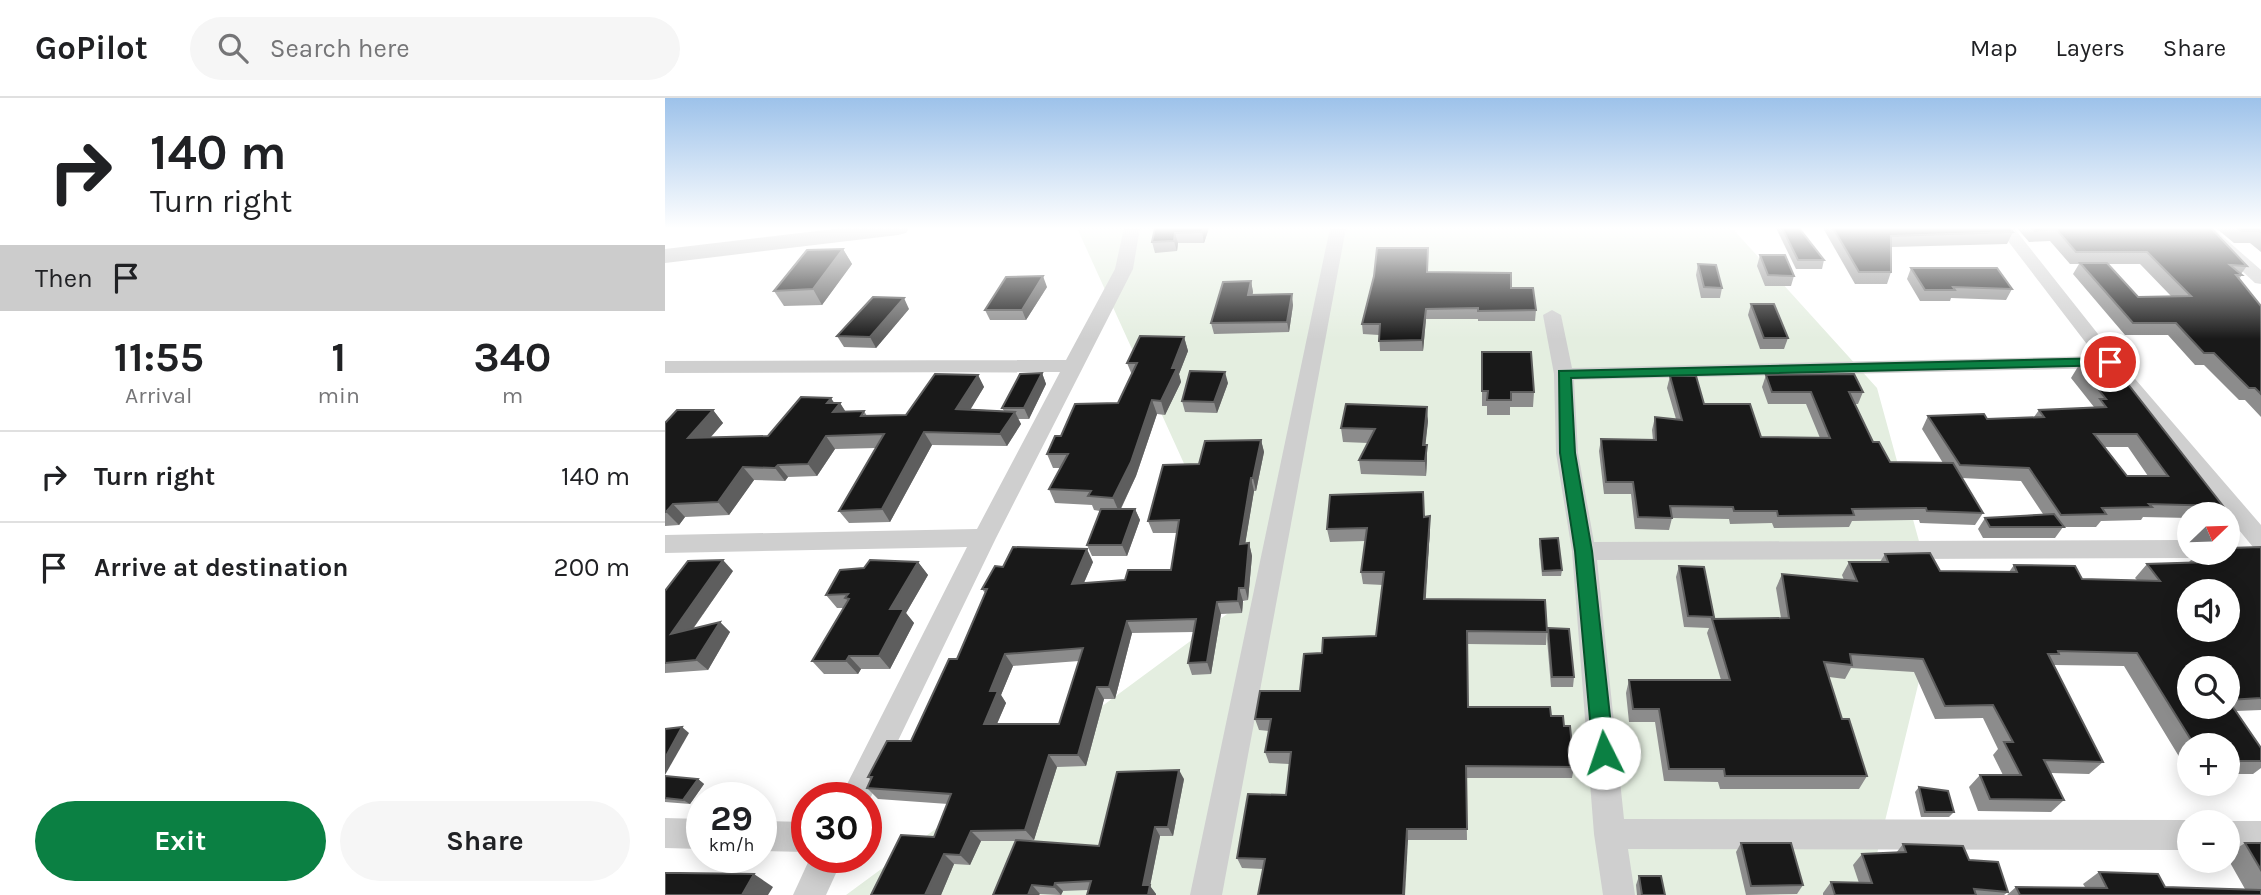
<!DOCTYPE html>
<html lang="en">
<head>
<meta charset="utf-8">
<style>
  :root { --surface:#fff; --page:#f6f6f6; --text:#202124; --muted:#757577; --line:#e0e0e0; --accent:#0b8043 }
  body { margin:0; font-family:Karla,sans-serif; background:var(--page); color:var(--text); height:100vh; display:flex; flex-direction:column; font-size:26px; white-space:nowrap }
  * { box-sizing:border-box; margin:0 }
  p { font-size:23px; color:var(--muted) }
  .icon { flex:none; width:38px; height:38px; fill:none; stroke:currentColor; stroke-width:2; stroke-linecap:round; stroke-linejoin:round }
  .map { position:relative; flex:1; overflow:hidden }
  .details { display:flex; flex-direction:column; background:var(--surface); width:665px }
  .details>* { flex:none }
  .guide { background:#fff; color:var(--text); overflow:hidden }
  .needle { width:46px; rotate:67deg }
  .buttons { position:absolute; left:1512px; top:404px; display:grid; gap:14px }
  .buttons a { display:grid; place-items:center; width:63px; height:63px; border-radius:50%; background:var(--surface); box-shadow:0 4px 18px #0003; font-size:35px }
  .speed { position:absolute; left:21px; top:684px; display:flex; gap:14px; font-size:35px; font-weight:700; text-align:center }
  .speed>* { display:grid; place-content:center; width:91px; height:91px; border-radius:50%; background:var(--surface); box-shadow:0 4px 18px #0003; line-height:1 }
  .speed small { font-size:18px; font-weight:400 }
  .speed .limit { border:10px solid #d22; background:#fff; color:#111 }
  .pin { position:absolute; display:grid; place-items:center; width:60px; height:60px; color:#fff; margin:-30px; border:4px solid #fff; border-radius:50%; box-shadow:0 2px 7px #0007 }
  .me { position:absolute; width:77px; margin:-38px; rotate:356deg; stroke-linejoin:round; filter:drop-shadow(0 0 5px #0008) }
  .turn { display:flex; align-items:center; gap:24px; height:147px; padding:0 35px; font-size:32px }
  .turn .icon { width:91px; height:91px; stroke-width:2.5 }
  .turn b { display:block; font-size:49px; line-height:60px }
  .then { display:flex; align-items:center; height:66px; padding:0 35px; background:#0003; gap:14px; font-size:26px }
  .eta { display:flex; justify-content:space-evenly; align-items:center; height:119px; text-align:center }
  .eta b { font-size:42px; font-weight:700; line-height:49px }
  .primary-button { display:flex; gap:14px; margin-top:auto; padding:14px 35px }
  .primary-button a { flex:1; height:80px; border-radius:42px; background:var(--accent); color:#fff; font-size:28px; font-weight:700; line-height:80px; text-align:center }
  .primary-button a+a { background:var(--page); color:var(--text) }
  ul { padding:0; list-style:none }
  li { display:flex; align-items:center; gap:21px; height:91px; padding:0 35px; border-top:2px solid var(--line) }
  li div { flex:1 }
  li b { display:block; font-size:26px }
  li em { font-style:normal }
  header { display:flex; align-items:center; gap:42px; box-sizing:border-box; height:98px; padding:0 35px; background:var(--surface); border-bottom:2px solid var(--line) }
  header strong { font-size:33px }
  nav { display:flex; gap:38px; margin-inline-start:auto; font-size:24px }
  .search { width:490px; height:63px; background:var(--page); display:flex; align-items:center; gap:18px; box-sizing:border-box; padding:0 24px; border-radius:38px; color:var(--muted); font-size:26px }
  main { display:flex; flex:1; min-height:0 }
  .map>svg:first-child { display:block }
  .green { fill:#e4eee0 }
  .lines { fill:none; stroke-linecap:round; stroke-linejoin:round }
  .street { fill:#cfcfcf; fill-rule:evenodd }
  .secondary { fill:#bcbcbc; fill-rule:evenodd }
  .wall { fill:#8c8c8c; fill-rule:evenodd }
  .shaded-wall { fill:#5e5e5e }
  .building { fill:#191919; stroke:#5e5e5e; stroke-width:2; fill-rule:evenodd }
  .route { fill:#0b8043; stroke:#07532c; stroke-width:2 }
</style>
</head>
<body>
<header>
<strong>GoPilot</strong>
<div class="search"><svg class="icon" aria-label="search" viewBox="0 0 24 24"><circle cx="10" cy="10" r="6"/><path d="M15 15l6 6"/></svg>Search here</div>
<nav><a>Map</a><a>Layers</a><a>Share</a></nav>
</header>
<main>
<section class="details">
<div class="guide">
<div class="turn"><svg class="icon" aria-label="right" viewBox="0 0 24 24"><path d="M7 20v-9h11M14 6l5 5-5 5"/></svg><div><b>140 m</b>Turn right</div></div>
<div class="then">Then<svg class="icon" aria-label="arrive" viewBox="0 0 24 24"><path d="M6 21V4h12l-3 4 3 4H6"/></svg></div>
</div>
<div class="eta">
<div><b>11:55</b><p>Arrival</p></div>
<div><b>1</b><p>min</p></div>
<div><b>340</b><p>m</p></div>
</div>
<ul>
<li><svg class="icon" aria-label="right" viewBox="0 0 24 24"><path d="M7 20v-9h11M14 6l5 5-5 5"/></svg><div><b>Turn right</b></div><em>140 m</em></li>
<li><svg class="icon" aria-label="arrive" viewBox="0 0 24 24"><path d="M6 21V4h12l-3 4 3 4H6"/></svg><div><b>Arrive at destination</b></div><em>200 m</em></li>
</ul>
<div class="primary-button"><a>Exit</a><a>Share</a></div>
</section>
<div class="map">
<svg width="1596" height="797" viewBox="0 0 1596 797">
  <rect width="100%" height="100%" fill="#fff"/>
  <path class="green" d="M412,130H1067L1212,290L1272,509L1202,797H181L581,502Z"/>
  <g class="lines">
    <g class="street">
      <path d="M459,130H475L468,171L331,440L201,709V700H175L302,449L0,455V437L312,431L395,274L0,275V263L401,262L450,171Z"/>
      <path d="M665,130H681L557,797H525Z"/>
      <path d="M1333,130H1349L1452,260L1596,427V452L1588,449L1440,270L909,282L913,355L929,444L1524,442V455H1534L1524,460L932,462L959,721L1524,722L1531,724H1524V752L963,751L970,797H938L929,736L907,453L891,355L889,276L878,217L887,212L896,217L907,270L1431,258Z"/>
      <path d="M1531,130H1548L1596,172V186L1590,185Z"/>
      <path d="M0,720L37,721V751L0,750Z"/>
      <path d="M96,723L142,724V754L96,753Z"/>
      <path d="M1563,723H1596V753H1563V724H1558Z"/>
      <path d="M145,760H178L161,797H128Z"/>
    </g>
    <path class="secondary" d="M178,130H244L241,135L233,137L0,165V151Z"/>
  </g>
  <g class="wall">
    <path d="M490,130H544L539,145H513L512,153L490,155L487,144Z"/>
    <path d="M1111,130H1134L1159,162L1157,171H1131Z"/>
    <path d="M1158,130H1345L1348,134L1342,146L1226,149V174L1222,186H1190Z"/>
    <path d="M1352,130H1546L1582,168L1576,176L1577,177L1574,181L1596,208V319L1580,302H1574L1539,267H1530L1503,237H1460L1408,176L1414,166H1405L1385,143L1364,144ZM1443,166H1475L1506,198L1473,199Z"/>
    <path d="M1551,130H1596V154L1585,145H1569Z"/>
    <path d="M763,150L762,174L846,190L871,212L870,223H813V221H761L758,253H715L714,237L698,236L697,226Z"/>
    <path d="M178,151L187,166L157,207L119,208L109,193Z"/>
    <path d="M1095,157L1129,178L1126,188H1100L1092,168Z"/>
    <path d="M1033,166L1057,190L1055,200H1036L1031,177Z"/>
    <path d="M1246,170L1347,191L1341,202L1286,200L1285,203H1255L1242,181Z"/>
    <path d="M586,183L588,194L587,197L628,207L624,234L549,236L546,225Z"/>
    <path d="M382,189L361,222H325L320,212Z"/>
    <path d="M1086,206L1123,240L1119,251H1095L1083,217Z"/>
    <path d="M244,211L211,250L179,249L172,238Z"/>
    <path d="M519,239L523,253L514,276L516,284L500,317L492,316L471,378L456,411H470L475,422L462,458H427L422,447L435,413L429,412L427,407L390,405L384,391L395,370H388L382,356L396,338L453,305L467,277L462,265Z"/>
    <path d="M817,254L869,294L868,309H845V317H822V308H817Z"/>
    <path d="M1414,267L1558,408L1551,416H1524V420L1478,419L1476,422L1436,423L1431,429H1398L1390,440H1318L1313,431L1320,420L1378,416L1356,383L1297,380L1318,415L1310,427L1255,425L1254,422H1246L1187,423L1184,429L1109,430L1107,425L1065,426L1064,421L1007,420L1004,432L970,431L966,396H939L934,353L936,341L988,342L987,332L990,319L1011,321L1002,290L1005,278L1039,306L1096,339L1155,340L1141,306H1103L1097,289L1101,277L1198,294L1193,306H1190L1208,344L1225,364L1278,365L1257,331L1263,318L1322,321L1369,319L1374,312L1429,309L1406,280ZM1440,349H1463L1483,378H1462Z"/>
    <path d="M377,275L381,286L364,321H353L356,326L342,348L267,347L225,424L184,425L174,413L211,350L170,351L152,378L123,379L120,383L89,382L64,417L20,419L14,427L0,428V325L48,312L58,325L46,339L103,338L169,305H175L181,314L199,313L202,318L241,317L313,277L319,289L305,311L339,313L337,310Z"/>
    <path d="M563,285L552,315L520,314L517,303Z"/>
    <path d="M763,323L760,347L762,361L761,378L696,376L694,362L703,345L678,344L676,330Z"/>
    <path d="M596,342L599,354L591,393H589L580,446L584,445L587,458L583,502L578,503L577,515L556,516L546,576L527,577L523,565L529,534L467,535L450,601H439L421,668L392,669L369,742L358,743L434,748L519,681L508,738H495L485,788L491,796L423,792L398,793L396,797L375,796L328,797L351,743H316L305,767L289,766L276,797H206L269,739L283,706L213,701L202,690L206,682L203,679L246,643L292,561L320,495L317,491L338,469L428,464L419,485L460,482L506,472L512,435H488L483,423L534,366ZM414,563L394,626H332L341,605L336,597L348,568Z"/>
    <path d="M765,418V431L760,501L882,534L881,547L802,546L803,609L886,618L899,628L909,669L907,680H801L802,742H743L598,771L577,770L572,760L621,697L624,666L604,665L600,654L604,633L594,632L590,621L635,593L657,555L711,538L718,487L698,486L696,474L700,443L665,444L662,431Z"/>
    <path d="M875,441L897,472L896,478H877L874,446Z"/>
    <path d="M1596,449V612L1571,613L1596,650V670L1588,676H1563V648H1524V675L1459,568L1389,567L1438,664L1424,676L1386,675L1399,702L1386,714L1313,713L1304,689L1315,677H1338L1328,657L1333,651L1318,620L1270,621L1249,574L1186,570L1180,581L1164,579L1177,621L1202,678L1194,691H1055L1053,684L999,683L990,624H964L961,595L964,582H1056L1042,535L1044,530L1019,529L1011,479L1014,468L1049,519V521L1116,520L1111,490L1117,476L1179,482L1177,477L1184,464H1215L1220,456L1275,473L1344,474L1349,467L1417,481L1472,482L1470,480L1482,466L1524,464L1533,455H1563Z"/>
    <path d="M253,464L263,477L241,515L249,525L225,571H196L193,576H159L147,563L179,510H172L161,497L199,470Z"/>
    <path d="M68,473L28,531L55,524L65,534L43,572L0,575V493Z"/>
    <path d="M883,530L909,579L908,589H886L882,541Z"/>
    <path d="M0,678L33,681L39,686L25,706L0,704Z"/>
    <path d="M1254,689L1289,714L1284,719H1256L1250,694Z"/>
    <path d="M1076,745L1138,787L1132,796L1081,797L1071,754Z"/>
    <path d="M1580,745H1596V797H1342L1351,789H1420L1418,786L1434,774L1500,789L1580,791L1563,761V756Z"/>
    <path d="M1238,746L1304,762L1343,794L1339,797H1158V795L1166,784L1194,785L1188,767L1197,756L1231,755Z"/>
    <path d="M974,778L1000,797H972L971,787Z"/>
  </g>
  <g class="shaded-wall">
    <path d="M538,130H544L539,145L537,134Z"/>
    <path d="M510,135L513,145L512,153L509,143Z"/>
    <path d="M178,151L187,166L157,207L148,191Z"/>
    <path d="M378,178L382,189L361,222L357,212Z"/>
    <path d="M586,183L588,194L585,208L583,197Z"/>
    <path d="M627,196L628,207L624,234L622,224Z"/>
    <path d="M239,200L244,211L211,250L205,239Z"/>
    <path d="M761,211V221L758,253L757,242Z"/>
    <path d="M519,239L523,253L514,276L516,284L500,317L496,303L507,270Z"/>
    <path d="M560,274L563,285L552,315L549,304Z"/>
    <path d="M377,275L381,286L364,321L359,310Z"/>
    <path d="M313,277L319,289L298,324L291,311Z"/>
    <path d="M166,300L172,309L175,305L183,318L176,327L162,305Z"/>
    <path d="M487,302L492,316L471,378L454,414L448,400Z"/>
    <path d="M762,309L763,323L759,361L758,347Z"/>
    <path d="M48,312L58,325L34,352L23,340Z"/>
    <path d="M350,314L356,326L342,348L335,336Z"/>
    <path d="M259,334L267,347L225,424L217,411Z"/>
    <path d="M161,338L170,351L152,378L143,366Z"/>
    <path d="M596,342L599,354L591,393L588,380Z"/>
    <path d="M762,347V361L761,378L760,363Z"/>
    <path d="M113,367L123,379L120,383L110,370Z"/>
    <path d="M78,369L89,382L64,417L53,404Z"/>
    <path d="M586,380L589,393L578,459L575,446Z"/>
    <path d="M8,406L20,419L14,427L1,414Z"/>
    <path d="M470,411L475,422L462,458L457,447Z"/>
    <path d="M765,418V431L760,513L759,501Z"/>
    <path d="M584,445L587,458L583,502L580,490Z"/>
    <path d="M422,451L428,464L413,498L407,486Z"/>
    <path d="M58,462L68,473L17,546L6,536Z"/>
    <path d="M253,464L263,477L241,515L249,525L225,571L214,558L225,511Z"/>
    <path d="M574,490L578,503L577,515L573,503Z"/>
    <path d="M552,504L556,516L546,576L542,564Z"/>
    <path d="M462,523L467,535L450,601L444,589Z"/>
    <path d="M55,524L65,534L43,572L31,562Z"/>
    <path d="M340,556L348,568L336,597L341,605L327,637L319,626L325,593Z"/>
    <path d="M184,558L196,571L193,576L181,563Z"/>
    <path d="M432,589L439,601L421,668L413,657Z"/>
    <path d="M17,629L24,635L0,677V660Z"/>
    <path d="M384,657L392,669L369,742L360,732Z"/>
    <path d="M514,672L519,681L508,738L503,729Z"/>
    <path d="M33,681L39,686L25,706L18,702Z"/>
    <path d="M490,729L495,738L485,788L491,796V797H483L478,787Z"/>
    <path d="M742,731L743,742L740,797H738Z"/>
    <path d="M306,733L316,743L305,767L295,757Z"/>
    <path d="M279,756L289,766L276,797H260Z"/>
    <path d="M89,776L108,789L103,797H77Z"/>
    <path d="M390,785L398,793L396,797L389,789Z"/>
    <path d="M367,787L375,796L374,797H363Z"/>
  </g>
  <g class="building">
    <path d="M490,130H538L537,134L510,135L509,143L487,144Z"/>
    <path d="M1117,130H1134L1159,162H1133Z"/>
    <path d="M1168,130H1345L1348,134L1226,138V174H1194Z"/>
    <path d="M1367,130H1546L1582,168L1565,167L1577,177H1571L1596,208V296L1590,290H1584L1549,255H1539L1511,225H1468L1415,165H1442L1473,199L1526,198L1482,154H1411L1391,131L1370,133Z"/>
    <path d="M1573,130H1596V135L1594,133H1577Z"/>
    <path d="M712,150H763L762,174L846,175V190H868L871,212L813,213V210L761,211L757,242L714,243L715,226H697L709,178Z"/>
    <path d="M178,151L148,191L109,193L142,152Z"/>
    <path d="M1095,157H1120L1129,178L1103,177Z"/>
    <path d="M1033,166L1051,167L1057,190L1039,189Z"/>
    <path d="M1246,170H1332L1347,191L1288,189L1290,192H1260Z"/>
    <path d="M378,178L357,212H320L341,179Z"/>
    <path d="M586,183L583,197L627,196L622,224L546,225L558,184Z"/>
    <path d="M208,199L239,200L205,239L172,238Z"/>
    <path d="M1086,206H1109L1123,240H1099Z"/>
    <path d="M475,238L519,239L507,270H512L496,303L487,302L466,364L448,400L423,398L426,393L384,391L403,356H382L390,338H396L410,306L453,305L472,265H462Z"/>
    <path d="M817,254H866L869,294H846V302H822L823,293H817Z"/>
    <path d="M1414,267H1448L1558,408L1484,406L1487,409L1437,410L1441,416L1396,417L1364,370L1295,367L1263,318L1319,316L1322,321L1379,319L1374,312L1441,309L1435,301H1441ZM1429,336H1472L1503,378H1462Z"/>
    <path d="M525,273L560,274L549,304L517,303Z"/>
    <path d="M377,275L359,310H337L355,276Z"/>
    <path d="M270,276L313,277L291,311L350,314L335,336L259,334L217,411L174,413L219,336L161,338L143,366L113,367L110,370L78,369L53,404L8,406L1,414H0V325L12,312H48L23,340L103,338L136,299L166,300L162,305H175L168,314L199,313L196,318L241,317Z"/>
    <path d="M1189,276L1198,294H1184L1208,344H1214L1225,364L1288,365L1318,415L1262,413L1261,410H1252L1187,411L1189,417L1113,418L1112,413H1069L1068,409L1005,408L1007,420L973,419L968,384H941L936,341L991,342L990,319L1017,322L1005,278H1031L1039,306H1085L1096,339L1165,340L1146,294H1107L1101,277Z"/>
    <path d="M681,306L762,309L758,347H762L760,363L694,362L710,331L676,330Z"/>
    <path d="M596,342L588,380H586L575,446L584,445L580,490H574L573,503L552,504L542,564L523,565L531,521L462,523L444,589H432L413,657H384L360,732L306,733L295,757L279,756L260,797H206L236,737L269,739L286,696L202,690L207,679H203L222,643H246L284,561H292L322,491H317L330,468L338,469L348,449L422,451L407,486L460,482L463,472H506L514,422L483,423L498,367L534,366L540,343ZM418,550L394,626H319L333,593H325L340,556Z"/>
    <path d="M758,394L759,419L765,418L759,501L880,502L882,534L802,533L803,609H885L886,618H898L899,628H905L909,669L801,668L802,731H742L738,797H593L600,761L572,760L583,696L621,697L626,654H600L606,621H590L595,593H635L639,556L657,555L658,540L711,538L719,474H696L702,430L662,431L665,397Z"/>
    <path d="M436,411H470L457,447H422Z"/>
    <path d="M1389,416L1399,429H1325L1320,420Z"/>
    <path d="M893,440L897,472L878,473L875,441Z"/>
    <path d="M1596,449V600L1563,602V570H1524V609H1563V602L1596,650V663H1563V648H1530L1472,555L1393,553L1394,556H1383L1438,664L1379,662L1399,702L1325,701L1315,677H1356L1339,644H1348L1328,607L1280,608L1258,561L1185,556L1187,567L1159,564L1177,621H1184L1202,678H1060L1059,671H1004L994,611H968L964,582H1065L1047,521L1124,520L1117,476L1192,483L1184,464H1223L1220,456L1265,455L1275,473L1352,474L1349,467L1410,468L1417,481L1495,483L1482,466L1545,464L1539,455H1563V450ZM1524,494H1563V532H1524Z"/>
    <path d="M58,462L6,536L55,524L31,562L0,565V493L23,463Z"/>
    <path d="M205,462L253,464L225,511H239L214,558H184L181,563H147L184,501L180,500L183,496L161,497L175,472L199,470Z"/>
    <path d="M1014,468L1039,469L1049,519L1023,518Z"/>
    <path d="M883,530L904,531L909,579H887Z"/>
    <path d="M17,629L0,660V631Z"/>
    <path d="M514,672L503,729H490L478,787H485L483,797H422L426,783L390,785L389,789L367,787L363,797H328L351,742L434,748L452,674Z"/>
    <path d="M0,678L33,681L18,702L0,700Z"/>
    <path d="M1254,689L1283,693L1289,714H1260Z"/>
    <path d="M1076,745H1126L1138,787L1086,788Z"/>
    <path d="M1580,745H1596V772Z"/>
    <path d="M1238,746L1298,748L1304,762L1333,764L1343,794L1309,791L1311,797H1170L1166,784L1207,785L1197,756L1241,754Z"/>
    <path d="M1434,774L1493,776L1500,789L1596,792V797H1355L1351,789L1442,790Z"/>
    <path d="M0,775H15L89,776L77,797H0Z"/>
    <path d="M974,778H996L1000,797H977Z"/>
  </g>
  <linearGradient id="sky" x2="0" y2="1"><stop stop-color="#9dc2ea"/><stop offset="0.54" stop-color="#fff"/><stop offset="1" stop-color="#fff" stop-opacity="0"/></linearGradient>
  <rect width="1596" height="241" fill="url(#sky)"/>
  <path class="route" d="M1445,260L1452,264L1450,267L906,280L910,355L927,453L949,655L946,662L939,665L931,662L928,655L910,453L895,355L894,273Z"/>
</svg>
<div class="buttons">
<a><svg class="needle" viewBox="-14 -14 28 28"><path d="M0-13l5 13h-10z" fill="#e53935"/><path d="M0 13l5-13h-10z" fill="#757577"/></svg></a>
<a><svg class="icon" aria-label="sound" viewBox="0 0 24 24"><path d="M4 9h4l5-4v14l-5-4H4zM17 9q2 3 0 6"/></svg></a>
<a><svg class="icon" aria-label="search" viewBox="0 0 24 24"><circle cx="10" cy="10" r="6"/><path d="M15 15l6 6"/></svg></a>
<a>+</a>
<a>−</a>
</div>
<div class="speed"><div>29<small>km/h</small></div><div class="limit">30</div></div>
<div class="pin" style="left:1445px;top:264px;background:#d93025"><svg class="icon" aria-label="arrive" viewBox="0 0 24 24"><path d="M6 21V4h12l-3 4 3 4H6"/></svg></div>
<svg class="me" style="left:939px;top:655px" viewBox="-20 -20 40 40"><circle r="19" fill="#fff"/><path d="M0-13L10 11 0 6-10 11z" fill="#0b8043"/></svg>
</div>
</main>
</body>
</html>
